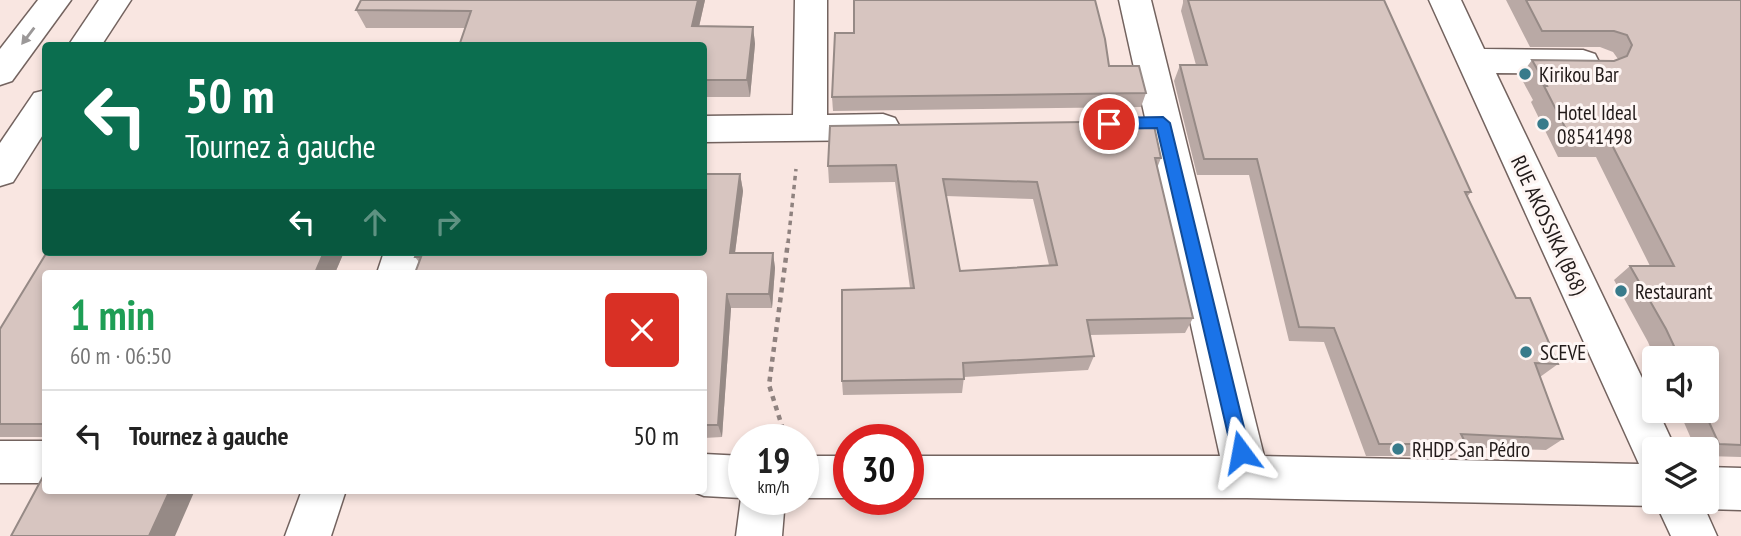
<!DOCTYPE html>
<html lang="fr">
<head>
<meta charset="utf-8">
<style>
  :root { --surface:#fff; --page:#f2f2f2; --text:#222; --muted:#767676; --line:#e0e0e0 }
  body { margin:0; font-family:"PT Sans Narrow",sans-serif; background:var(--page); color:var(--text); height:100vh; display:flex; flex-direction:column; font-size:26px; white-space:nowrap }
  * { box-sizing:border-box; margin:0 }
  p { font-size:23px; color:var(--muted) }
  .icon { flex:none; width:38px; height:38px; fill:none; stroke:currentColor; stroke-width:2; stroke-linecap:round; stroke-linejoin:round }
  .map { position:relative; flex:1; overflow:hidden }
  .side { position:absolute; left:42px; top:270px; width:665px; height:224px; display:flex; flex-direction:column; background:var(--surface); border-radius:7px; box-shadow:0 4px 10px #0003 }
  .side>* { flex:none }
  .banner { position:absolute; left:42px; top:42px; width:665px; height:214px; border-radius:7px; box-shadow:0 4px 10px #0003; background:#0b6e4f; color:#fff; overflow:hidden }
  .fabs { position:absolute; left:1642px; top:346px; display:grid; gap:14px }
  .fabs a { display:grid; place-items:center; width:77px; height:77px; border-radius:7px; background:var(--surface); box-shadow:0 4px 10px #0003; font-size:35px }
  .speed { position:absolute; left:728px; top:424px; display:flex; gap:14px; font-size:35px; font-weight:700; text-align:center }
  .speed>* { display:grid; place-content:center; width:91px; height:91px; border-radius:50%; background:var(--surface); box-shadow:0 4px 10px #0003; line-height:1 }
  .speed small { font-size:18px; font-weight:400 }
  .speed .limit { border:10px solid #d22; background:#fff; color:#111 }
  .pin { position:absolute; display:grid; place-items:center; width:60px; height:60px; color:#fff; margin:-30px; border:4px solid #fff; border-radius:50%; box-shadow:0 2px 7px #0007 }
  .me { position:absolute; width:77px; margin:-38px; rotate:347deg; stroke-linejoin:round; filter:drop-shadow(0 0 5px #0008) }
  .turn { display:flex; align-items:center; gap:24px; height:147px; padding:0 28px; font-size:32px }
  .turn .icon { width:91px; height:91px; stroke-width:2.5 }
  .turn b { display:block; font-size:49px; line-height:60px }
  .lanes { display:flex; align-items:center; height:66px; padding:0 28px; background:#0003; justify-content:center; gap:35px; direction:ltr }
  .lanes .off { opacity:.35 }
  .round { display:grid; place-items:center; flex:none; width:74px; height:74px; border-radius:7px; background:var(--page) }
  .headline { display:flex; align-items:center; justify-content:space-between; height:119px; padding:0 28px }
  h1 { font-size:42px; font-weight:800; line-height:52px; color:#1e9e55 }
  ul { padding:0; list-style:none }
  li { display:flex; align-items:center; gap:21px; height:91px; padding:0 28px; border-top:2px solid var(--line) }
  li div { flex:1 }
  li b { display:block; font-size:26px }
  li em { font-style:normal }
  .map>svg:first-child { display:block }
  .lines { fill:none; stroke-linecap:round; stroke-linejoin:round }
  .minor-casing { stroke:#73635f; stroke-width:3 }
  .path-far1 { stroke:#8f827f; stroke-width:3.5; stroke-dasharray:4.5 4.5; stroke-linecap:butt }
  .path { stroke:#8f827f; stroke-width:4.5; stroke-dasharray:5 5; stroke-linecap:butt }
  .minor { fill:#fff; fill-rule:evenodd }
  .wall { fill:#b9a9a5; fill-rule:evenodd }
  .shaded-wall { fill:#968a86 }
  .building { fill:#d7c5c0; stroke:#968a86; stroke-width:2; fill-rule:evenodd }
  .oneway { fill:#9b9898 }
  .route { fill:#1a73e8; stroke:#114b97; stroke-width:2 }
  .poi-dot { fill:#387b8b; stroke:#fef6f4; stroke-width:2.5 }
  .labels { text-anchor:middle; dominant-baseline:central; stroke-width:6; stroke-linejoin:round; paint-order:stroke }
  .poi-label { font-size:21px; fill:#211a19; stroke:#fef6f4; text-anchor:start }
  .street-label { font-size:21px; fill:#211a19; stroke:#fef6f4 }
</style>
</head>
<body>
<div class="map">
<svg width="1741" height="536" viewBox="0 0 1741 536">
  <rect width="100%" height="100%" fill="#f9e6e1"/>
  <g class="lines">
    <g class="minor-casing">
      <g id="minor">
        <path d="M38,0H71L12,81L0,85V49Z"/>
        <path d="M99,0H131L101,46H68Z"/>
        <path d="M795,0H827V115L883,114L895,118L900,127L895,136L883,140L704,142V116L793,115Z"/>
        <path d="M1119,0H1151L1264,456L1639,464L1429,0H1461L1484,49L1583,50L1595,54L1599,62L1595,70L1583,74L1496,73L1654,403V411H1658L1676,450H1654V502H1706V467L1741,468V510L1705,509L1717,536H1671L1657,506L1247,498H908V456H1220Z"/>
        <path d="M46,90V130L13,182L0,186V143L34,93Z"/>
        <path d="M384,252H422L415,273H377Z"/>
        <rect x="0" y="441" width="46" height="42"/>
        <path d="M704,454L744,456V499H785L782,536H736L741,498L704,496L689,490H704Z"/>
        <rect x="803" y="456" width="46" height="42"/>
        <path d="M302,490H346L331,536H285Z"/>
      </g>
    </g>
    <path class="path-far1" d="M788,243L796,169"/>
    <path class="path" d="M786,439L769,385L788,242"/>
    <use href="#minor" class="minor"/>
  </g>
  <g class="wall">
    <path d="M705,0L699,27H753L755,44L750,97H704V46L465,28H366L356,10Z"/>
    <path d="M1183,0H1384L1471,192L1467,197L1516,298L1558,364L1540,377L1563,439L1546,450L1463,447L1451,456H1366L1324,342L1289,341L1249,175H1197L1174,81L1180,65H1196L1181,11L1183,3Z"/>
    <path d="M1506,0H1741V457L1706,456V450H1696L1679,411H1706V359H1655L1648,342L1614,280L1630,266H1650L1596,157H1558L1531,102L1533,100L1520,76L1532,60L1614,61L1618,59L1613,52L1600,47H1530Z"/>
    <path d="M1109,66L1146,93L1141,107L833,111L832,97Z"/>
    <path d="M1161,158L1157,168L1193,318L1185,333L1090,335L1094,356L1088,370L964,377L962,393L843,395L842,381L910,288L895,182L829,183L828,166ZM946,196L1033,199L1049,265L960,271Z"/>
    <path d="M740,174L743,191L735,253H773L775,268L772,308H731L722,437L704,438V273L419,262L415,257L704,252Z"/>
    <path d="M47,252H344L335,273H46V437H0V329Z"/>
  </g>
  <g class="shaded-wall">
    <path d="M698,0H705L695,44L692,26Z"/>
    <path d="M753,27L755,44L750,97L747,80Z"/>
    <path d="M740,174L743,191L733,268L730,253Z"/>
    <path d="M324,252H344L335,273H315Z"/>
    <path d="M773,253L775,268L772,308L769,294Z"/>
    <path d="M727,294L731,308L722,437L718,425Z"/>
    <path d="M170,490H195L175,536H149Z"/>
  </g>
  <g class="building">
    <path d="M361,0H698L692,26L753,27L747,80H704V46H459L471,11L356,10Z"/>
    <path d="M854,0H1095L1105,39L1109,66H1139L1146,93L832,97L835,33H854Z"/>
    <path d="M1188,0H1384L1471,192H1465L1516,298H1530L1558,364L1535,363L1563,439L1461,434L1466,444H1379L1334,328L1299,327L1257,159H1204L1180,65H1207Z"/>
    <path d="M1526,0H1741V445L1719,444L1704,411H1706V359H1680L1666,329L1630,266H1674L1610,141H1572L1544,86H1547L1532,60L1614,61L1627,56L1632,45L1627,35L1614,31H1542Z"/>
    <path d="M1153,121L1161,158H1155L1193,318L1087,320L1094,356L963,363L964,379L842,381V290L914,288L896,165L828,166L830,126ZM943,179L1037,182L1057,265L960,271Z"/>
    <path d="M704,174H740L730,253H773L769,294H727L718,425H704V273H415L421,257H415L417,252H704Z"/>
    <path d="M47,252H324L315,273H46V424H0V329Z"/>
    <path d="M46,471V490H170L149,536H11Z"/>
  </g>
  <defs><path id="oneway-solid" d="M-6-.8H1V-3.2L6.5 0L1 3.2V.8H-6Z" transform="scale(1.75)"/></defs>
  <use class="oneway" href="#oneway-solid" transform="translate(28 36) rotate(127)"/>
  <path class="route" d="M1163,117L1170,123L1250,452L1248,458L1241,460L1235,458L1232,452L1157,128L1109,129L1102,124L1109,118Z"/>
  <g class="poi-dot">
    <circle cx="1525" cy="74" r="7"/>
    <circle cx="1543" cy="124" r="7"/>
    <circle cx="1621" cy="291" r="7"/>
    <circle cx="1526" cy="352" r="7"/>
    <circle cx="1398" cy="449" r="7"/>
  </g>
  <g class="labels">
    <g class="poi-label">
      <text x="1539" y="74">Kirikou Bar</text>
      <text x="1557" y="112">Hotel Ideal<tspan x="1557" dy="24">08541498</tspan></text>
      <text x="1635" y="291">Restaurant</text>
      <text x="1540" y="352">SCEVE</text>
      <text x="1412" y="449">RHDP San Pédro</text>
    </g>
    <g class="street-label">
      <text transform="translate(1549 225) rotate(65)">RUE AKOSSIKA (B68)</text>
    </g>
  </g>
</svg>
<div class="fabs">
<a><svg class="icon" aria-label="sound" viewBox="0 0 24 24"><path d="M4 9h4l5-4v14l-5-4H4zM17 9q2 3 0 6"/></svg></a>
<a><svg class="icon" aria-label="layers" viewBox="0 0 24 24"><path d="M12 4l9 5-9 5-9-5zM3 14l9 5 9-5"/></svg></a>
</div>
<div class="speed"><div>19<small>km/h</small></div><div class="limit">30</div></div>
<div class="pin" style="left:1109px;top:124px;background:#d93025"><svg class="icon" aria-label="arrive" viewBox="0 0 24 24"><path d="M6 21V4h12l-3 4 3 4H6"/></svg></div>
<svg class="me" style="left:1241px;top:452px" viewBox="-20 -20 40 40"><path d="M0-17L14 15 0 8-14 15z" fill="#1a73e8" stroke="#fff" stroke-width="4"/></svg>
<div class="banner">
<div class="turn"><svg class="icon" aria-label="left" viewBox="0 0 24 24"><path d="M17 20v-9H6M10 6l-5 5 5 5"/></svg><div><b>50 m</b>Tournez à gauche</div></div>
<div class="lanes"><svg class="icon" aria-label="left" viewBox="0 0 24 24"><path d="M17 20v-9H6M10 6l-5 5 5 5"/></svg><svg class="icon off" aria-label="ahead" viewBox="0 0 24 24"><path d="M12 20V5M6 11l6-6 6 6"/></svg><svg class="icon off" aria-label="right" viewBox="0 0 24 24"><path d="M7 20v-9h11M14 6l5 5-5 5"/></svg></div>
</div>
<section class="side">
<div class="headline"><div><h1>1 min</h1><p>60 m · 06:50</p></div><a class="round" style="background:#d93025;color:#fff"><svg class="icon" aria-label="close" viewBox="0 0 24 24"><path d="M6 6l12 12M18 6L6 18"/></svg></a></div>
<ul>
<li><svg class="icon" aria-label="left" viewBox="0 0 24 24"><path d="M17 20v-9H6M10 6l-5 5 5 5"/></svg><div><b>Tournez à gauche</b></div><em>50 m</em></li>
</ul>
</section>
</div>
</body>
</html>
